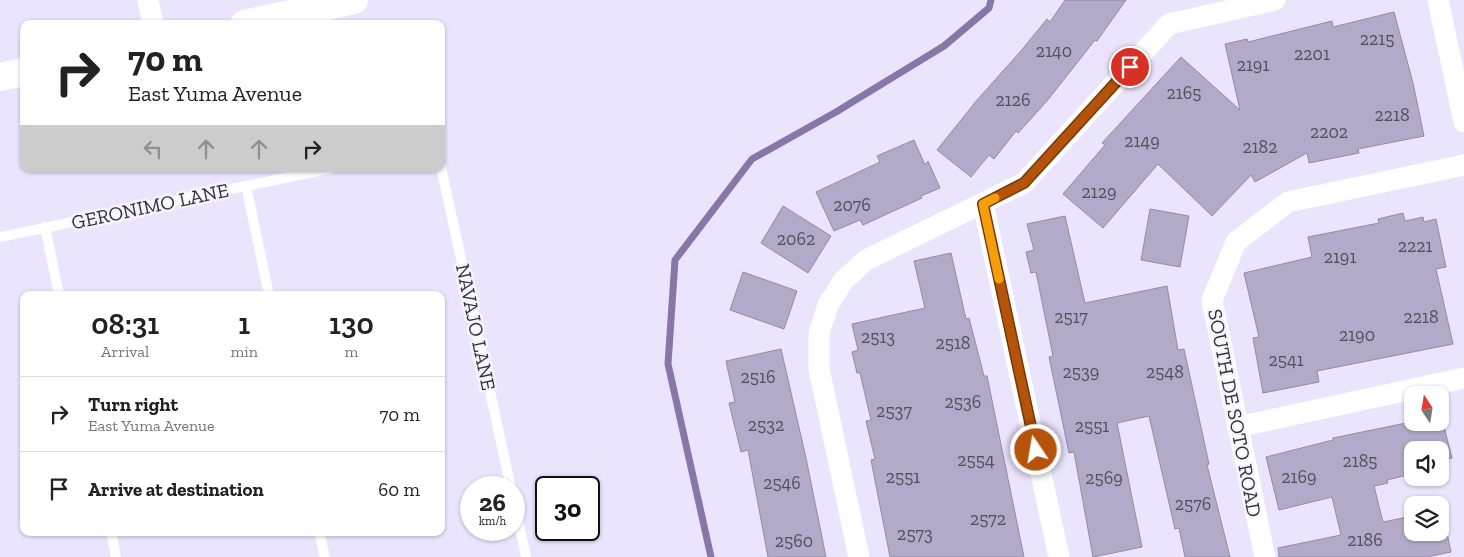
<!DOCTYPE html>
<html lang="en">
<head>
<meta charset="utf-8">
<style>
  :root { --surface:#fff; --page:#f2f2f2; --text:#222; --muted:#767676; --line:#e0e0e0 }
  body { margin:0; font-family:"Zilla Slab",serif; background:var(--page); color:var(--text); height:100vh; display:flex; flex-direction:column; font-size:19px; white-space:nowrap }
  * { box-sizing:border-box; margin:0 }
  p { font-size:16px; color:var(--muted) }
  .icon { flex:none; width:28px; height:28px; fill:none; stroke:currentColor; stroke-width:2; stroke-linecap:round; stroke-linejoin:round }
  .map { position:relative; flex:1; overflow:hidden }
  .details { position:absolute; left:20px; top:291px; width:425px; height:245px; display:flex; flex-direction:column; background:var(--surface); border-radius:10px; box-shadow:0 1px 4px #0004 }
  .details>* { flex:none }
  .top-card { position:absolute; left:20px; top:20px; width:425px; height:152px; border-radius:10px; box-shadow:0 1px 4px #0004; background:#fff; color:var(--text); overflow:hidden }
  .needle { width:32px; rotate:348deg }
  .controls { position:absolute; left:1404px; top:386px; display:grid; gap:10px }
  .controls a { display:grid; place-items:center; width:45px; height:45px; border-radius:10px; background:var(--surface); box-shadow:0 1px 4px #0004; font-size:25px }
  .speed { position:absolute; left:460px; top:476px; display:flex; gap:10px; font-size:25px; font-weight:700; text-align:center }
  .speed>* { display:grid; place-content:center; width:65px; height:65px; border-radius:50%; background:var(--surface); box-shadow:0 1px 4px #0004; line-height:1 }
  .speed small { font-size:12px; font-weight:400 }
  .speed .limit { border:2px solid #111; border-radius:8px; background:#fff; color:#111 }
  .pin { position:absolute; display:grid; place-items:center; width:42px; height:42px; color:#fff; margin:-21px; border:2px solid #fff; border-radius:50%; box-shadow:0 1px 5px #0007 }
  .me { position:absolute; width:55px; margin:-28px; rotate:348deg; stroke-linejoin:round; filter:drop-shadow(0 0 4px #0008) }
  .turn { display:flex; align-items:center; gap:18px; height:105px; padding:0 25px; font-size:22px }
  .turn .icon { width:65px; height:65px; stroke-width:2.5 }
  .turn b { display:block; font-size:35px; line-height:42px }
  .lanes { display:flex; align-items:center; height:48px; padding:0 25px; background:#0003; justify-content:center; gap:25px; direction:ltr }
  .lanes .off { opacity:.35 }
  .eta { display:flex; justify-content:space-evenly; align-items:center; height:85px; text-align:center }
  .eta b { font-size:30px; font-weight:600; line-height:35px }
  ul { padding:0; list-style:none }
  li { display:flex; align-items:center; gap:15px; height:75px; padding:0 25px; border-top:1px solid var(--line) }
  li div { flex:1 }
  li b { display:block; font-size:19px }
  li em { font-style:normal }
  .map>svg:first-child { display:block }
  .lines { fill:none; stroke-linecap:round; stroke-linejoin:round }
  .stream { stroke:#8578a7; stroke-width:7 }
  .building { fill:#b2aac8; stroke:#928aa7 }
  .lane { stroke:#fff; stroke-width:10 }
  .street { stroke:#fff; stroke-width:21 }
  .secondary { stroke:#fff; stroke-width:28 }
  .route-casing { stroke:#753606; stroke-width:12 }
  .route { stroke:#b45309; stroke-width:9 }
  .slow { stroke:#f59e0b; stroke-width:9 }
  .labels { text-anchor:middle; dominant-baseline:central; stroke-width:5; stroke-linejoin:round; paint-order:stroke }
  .number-label { font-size:18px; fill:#544e5f }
  .street-label { font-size:20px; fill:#34303c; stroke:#f6f5fb }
</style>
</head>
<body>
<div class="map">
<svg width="1464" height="557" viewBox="0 0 1464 557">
  <rect width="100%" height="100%" fill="#ebe4fd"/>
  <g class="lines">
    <path class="stream" d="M711,557L668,364L675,260L752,159L836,112L944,46L989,8L991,0"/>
  </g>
  <g class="building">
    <path d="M1065,0H1126L1097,41L1095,40L1047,101L1018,133L1016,131L994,159L989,155L971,177L937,150L977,100L1020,52L1047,19L1050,22Z"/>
    <path d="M1394,12L1413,83L1424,136L1358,149L1359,153L1309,163L1307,153L1255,182L1251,175L1212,216L1158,164L1103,228L1063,194L1105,145L1102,143L1181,57L1240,110L1225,44L1247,39L1248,42L1332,21L1333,27Z"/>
    <path d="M914,140L925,165L928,161L940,188L921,196L922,198L863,225L860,220L834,231L816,192L880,162L877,156Z"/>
    <path d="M783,206L831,236L808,273L761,243Z"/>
    <path d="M1150,209L1189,216L1180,267L1141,260Z"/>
    <path d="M1403,213L1405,221L1423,217L1424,222L1436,219L1446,267L1436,269L1453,344L1317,371L1319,382L1263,393L1253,338L1259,337L1244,273L1312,257L1308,237L1379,223L1378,219Z"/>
    <path d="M1065,216L1085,303L1167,286L1178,350L1184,349L1209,464L1207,465L1230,557H1185L1179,528L1175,529L1149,416L1117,423L1142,547L1093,557L1074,452L1069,453L1049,357L1053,356L1036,272L1031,273L1026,252L1034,250L1027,224Z"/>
    <path d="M951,253L966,319L969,318L984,376H987L1024,557H890L871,460L875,459L866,421L871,420L860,373H857L852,352L858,350L852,324L925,308L914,261Z"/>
    <path d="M743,272L797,291L784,329L730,310Z"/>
    <path d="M781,349L806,458L826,557H768L748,450L741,452L729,403L735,402L726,361Z"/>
    <path d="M1411,422L1413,430L1443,423L1452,458L1440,461V450H1412V474L1387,480L1388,483L1374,486L1383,522L1412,516V532H1440V510L1442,509L1451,552L1427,557H1279L1278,548L1341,535L1332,497L1279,510L1266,457L1333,440V438Z"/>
  </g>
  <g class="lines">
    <g class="lane">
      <path d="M441,167L511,488"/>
      <path d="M246,186L269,295"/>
      <path d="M45,227L59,295"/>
      <path d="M0,237L328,169"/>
      <path d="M514,500L526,557"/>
      <path d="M111,532L116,557"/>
      <path d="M319,532L325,557"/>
    </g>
    <g class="street">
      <path d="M148,0L153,24"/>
      <path d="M1438,0L1464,122"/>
      <path d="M983,204L1059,557"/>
      <path d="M1237,427L1464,378"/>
      <path d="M859,557L819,369V333L828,305L843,281L866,260L1024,183L1169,24L1275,0"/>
      <path d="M1265,557L1212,300L1236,242L1288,202L1464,165"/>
    </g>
    <g class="secondary">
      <path d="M244,24L354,0"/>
      <path d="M0,77L24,72"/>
    </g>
  </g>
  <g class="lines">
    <g class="route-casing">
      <path id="route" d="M1036,450L983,204L1024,183L1130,67"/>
    </g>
    <use href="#route" class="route"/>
    <path class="slow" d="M995,198L983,204L999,279"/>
  </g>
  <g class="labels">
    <g class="number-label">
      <text x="1377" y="39">2215</text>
      <text x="1054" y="51">2140</text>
      <text x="1312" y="54">2201</text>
      <text x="1253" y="65">2191</text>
      <text x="1184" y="93">2165</text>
      <text x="1013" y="100">2126</text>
      <text x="1392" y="115">2218</text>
      <text x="1329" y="132">2202</text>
      <text x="1142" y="141">2149</text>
      <text x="1260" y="147">2182</text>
      <text x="1099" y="192">2129</text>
      <text x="852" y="205">2076</text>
      <text x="796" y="239">2062</text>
      <text x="1415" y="246">2221</text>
      <text x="1340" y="257">2191</text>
      <text x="1071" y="317">2517</text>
      <text x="1421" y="317">2218</text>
      <text x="1357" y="335">2190</text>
      <text x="878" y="337">2513</text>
      <text x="953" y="343">2518</text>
      <text x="1286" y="360">2541</text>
      <text x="1081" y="372">2539</text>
      <text x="1165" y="372">2548</text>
      <text x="758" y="377">2516</text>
      <text x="963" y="402">2536</text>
      <text x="894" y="411">2537</text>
      <text x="766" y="425">2532</text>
      <text x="1092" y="426">2551</text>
      <text x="976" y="460">2554</text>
      <text x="1360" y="461">2185</text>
      <text x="903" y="477">2551</text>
      <text x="1299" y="477">2169</text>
      <text x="1104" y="478">2569</text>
      <text x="782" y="483">2546</text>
      <text x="1193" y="504">2576</text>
      <text x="988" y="519">2572</text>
      <text x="915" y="534">2573</text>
      <text x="1365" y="540">2186</text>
      <text x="794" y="541">2560</text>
    </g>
    <g class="street-label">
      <text transform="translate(150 206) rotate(-12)">GERONIMO LANE</text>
      <text transform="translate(476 327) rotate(78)">NAVAJO LANE</text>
      <text transform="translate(1235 413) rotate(79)">SOUTH DE SOTO ROAD</text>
    </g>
  </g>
</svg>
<div class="controls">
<a><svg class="needle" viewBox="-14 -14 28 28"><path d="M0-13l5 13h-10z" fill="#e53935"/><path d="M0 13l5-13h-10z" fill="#767676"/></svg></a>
<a><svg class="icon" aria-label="sound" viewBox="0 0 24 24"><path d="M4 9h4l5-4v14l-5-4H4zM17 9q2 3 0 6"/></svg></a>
<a><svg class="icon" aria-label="layers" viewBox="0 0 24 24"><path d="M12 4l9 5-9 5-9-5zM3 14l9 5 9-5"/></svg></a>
</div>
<div class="speed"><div>26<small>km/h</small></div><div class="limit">30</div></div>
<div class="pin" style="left:1130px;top:67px;background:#d93025"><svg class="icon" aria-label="arrive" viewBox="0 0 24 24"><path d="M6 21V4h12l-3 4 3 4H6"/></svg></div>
<svg class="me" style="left:1036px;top:450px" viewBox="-20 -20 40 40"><circle r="17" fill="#b45309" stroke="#fff" stroke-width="3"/><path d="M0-11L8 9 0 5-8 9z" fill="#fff"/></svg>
<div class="top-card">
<div class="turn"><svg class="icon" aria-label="right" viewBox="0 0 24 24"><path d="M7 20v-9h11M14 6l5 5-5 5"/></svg><div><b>70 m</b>East Yuma Avenue</div></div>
<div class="lanes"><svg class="icon off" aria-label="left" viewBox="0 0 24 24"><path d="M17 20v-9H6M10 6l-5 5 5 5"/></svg><svg class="icon off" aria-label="ahead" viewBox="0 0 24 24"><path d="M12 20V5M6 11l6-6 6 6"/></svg><svg class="icon off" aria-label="ahead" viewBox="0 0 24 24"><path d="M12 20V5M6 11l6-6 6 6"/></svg><svg class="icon" aria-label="right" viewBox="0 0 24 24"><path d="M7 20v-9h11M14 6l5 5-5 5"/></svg></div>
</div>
<section class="details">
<div class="eta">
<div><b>08:31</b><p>Arrival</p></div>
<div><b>1</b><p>min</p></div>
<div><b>130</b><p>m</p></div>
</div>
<ul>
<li><svg class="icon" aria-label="right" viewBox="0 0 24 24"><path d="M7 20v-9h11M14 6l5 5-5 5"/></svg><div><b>Turn right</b><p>East Yuma Avenue</p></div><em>70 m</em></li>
<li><svg class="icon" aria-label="arrive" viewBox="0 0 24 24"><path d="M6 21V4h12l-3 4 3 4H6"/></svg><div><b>Arrive at destination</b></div><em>60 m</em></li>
</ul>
</section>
</div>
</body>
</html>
